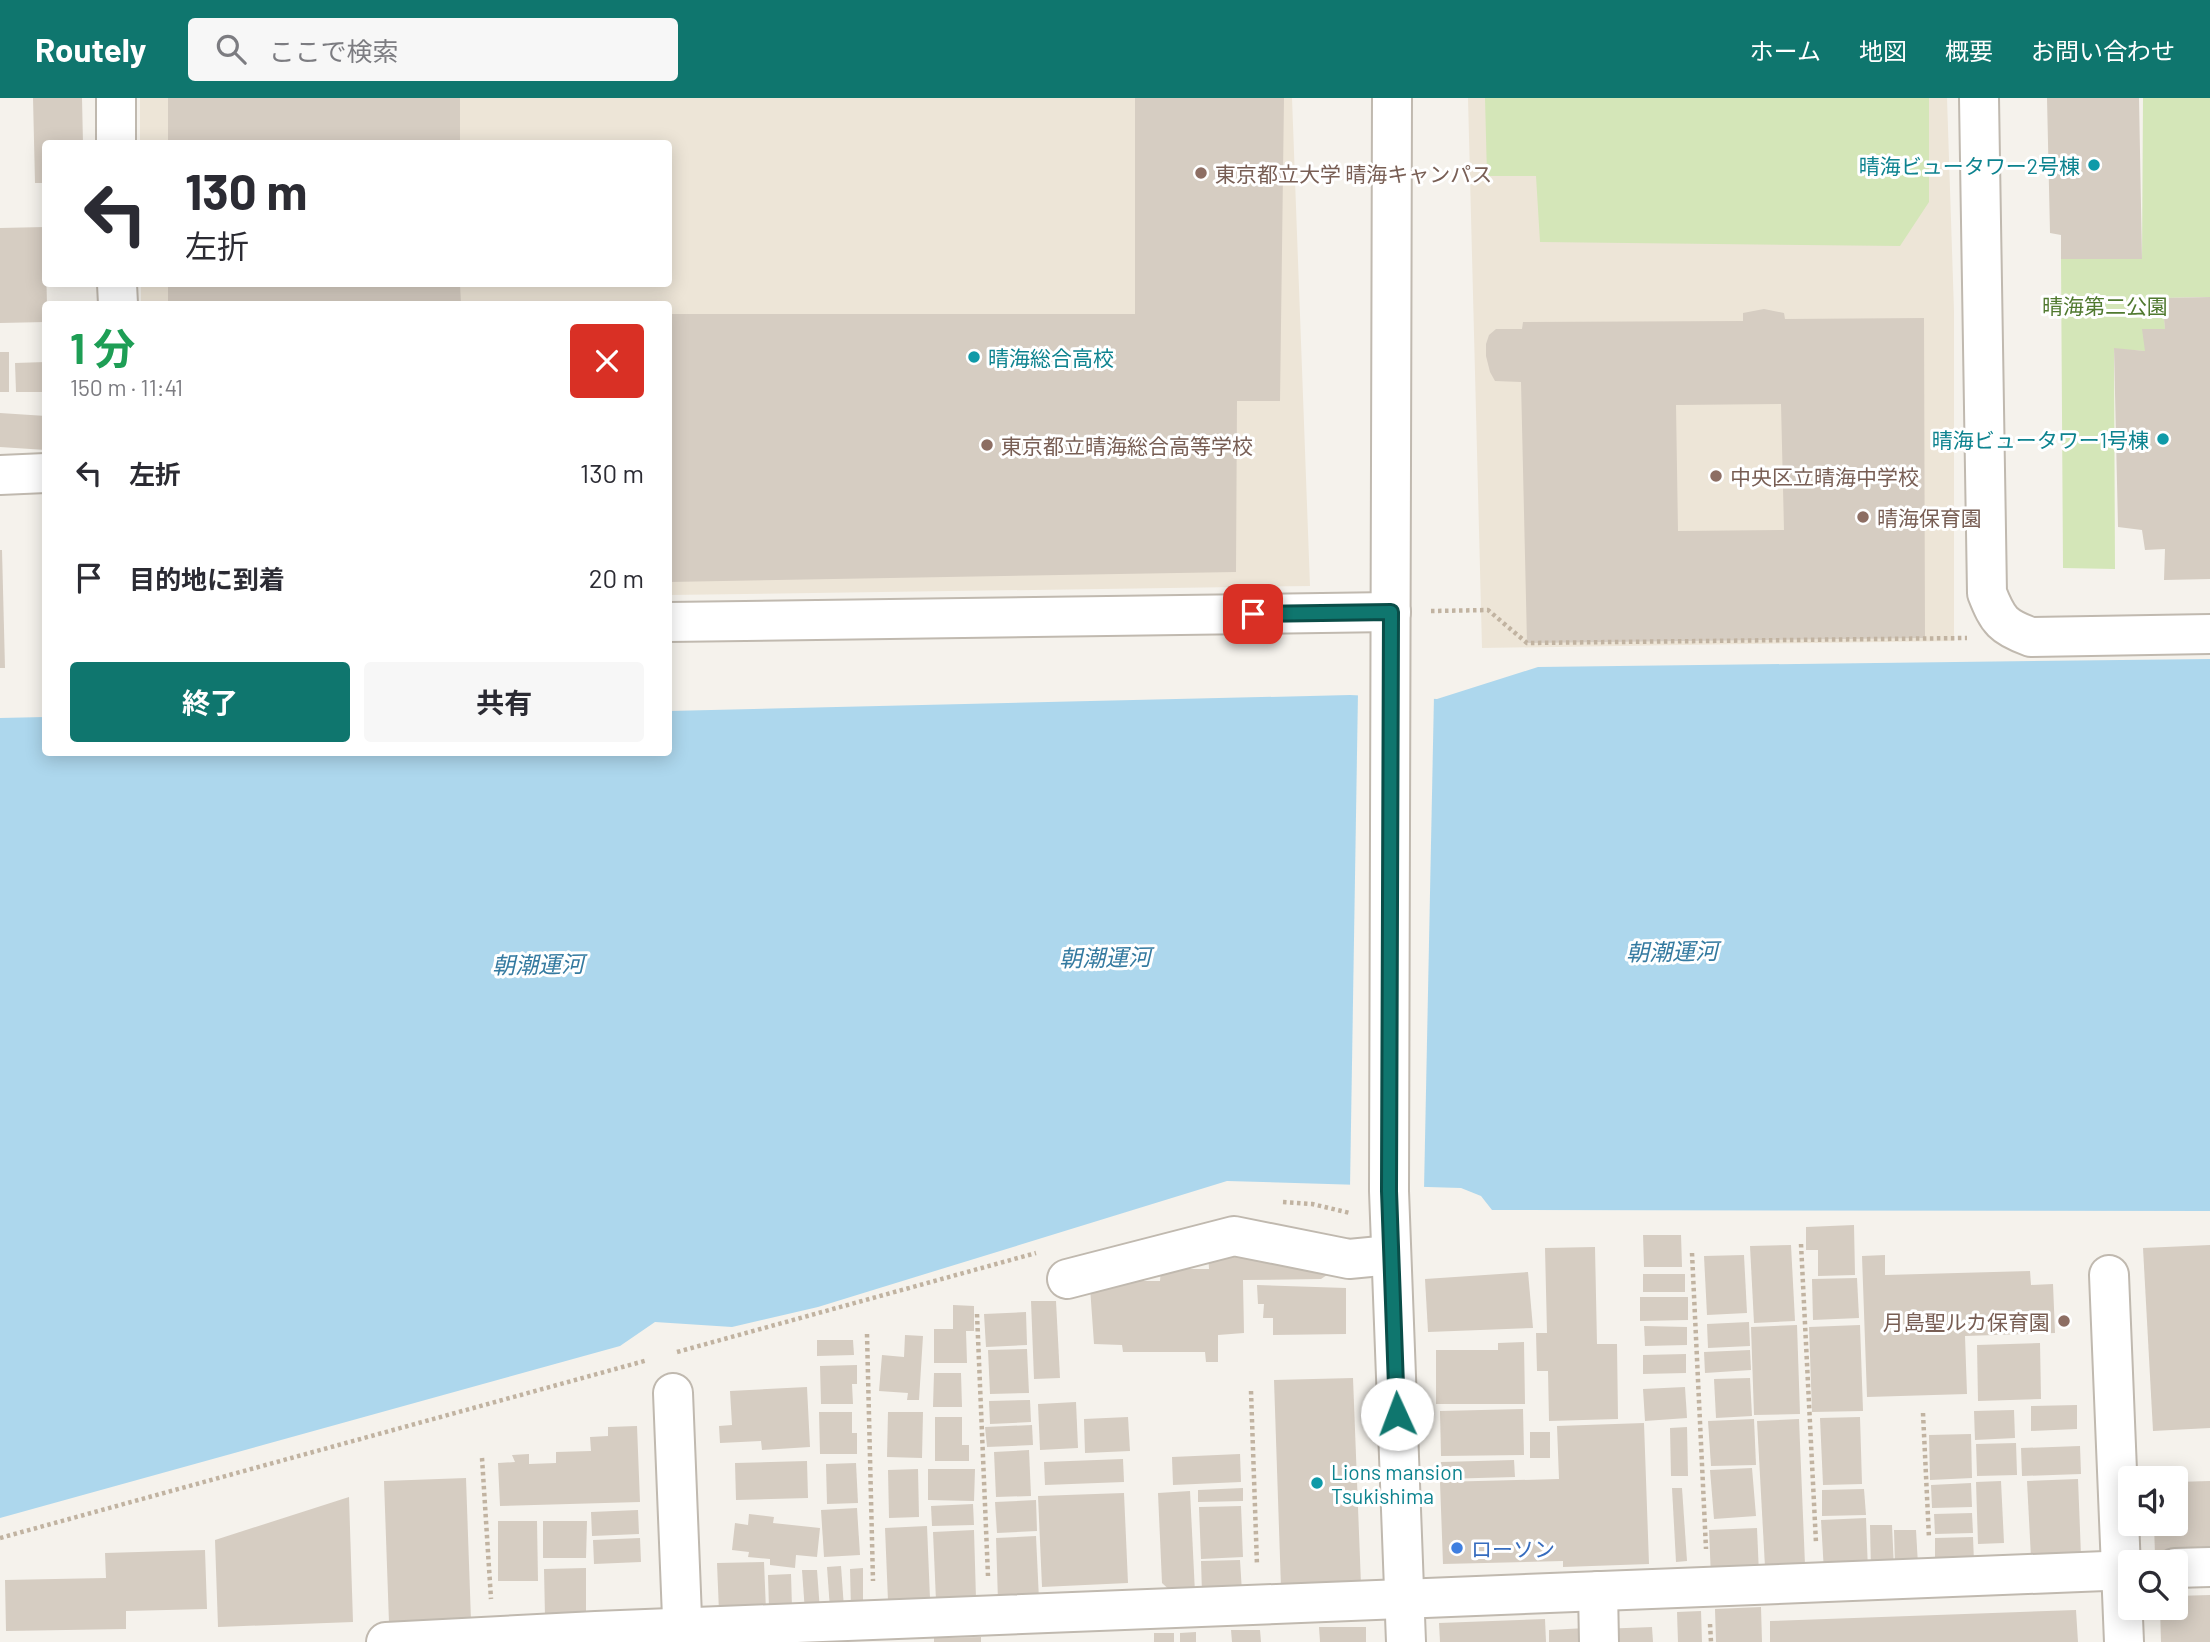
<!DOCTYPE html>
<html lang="ja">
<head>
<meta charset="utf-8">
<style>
  :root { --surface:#fff; --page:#f7f7f7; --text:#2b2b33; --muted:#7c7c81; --accent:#0f766e }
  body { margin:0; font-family:Barlow,"Noto Sans JP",sans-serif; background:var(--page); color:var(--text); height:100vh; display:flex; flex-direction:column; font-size:26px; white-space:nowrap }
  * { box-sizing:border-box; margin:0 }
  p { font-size:23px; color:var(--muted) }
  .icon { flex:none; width:38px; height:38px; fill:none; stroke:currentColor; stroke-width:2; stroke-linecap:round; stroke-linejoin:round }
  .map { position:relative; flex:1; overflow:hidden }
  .drawer { position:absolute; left:42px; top:203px; width:630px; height:455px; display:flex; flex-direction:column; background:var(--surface); border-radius:7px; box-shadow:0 4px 18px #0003 }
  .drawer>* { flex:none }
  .banner { position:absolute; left:42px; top:42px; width:630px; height:147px; border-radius:7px; box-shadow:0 4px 18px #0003; background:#fff; color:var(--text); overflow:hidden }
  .fabs { position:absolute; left:2118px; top:1368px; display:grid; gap:14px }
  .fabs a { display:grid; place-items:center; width:70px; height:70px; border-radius:7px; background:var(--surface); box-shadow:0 4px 18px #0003; font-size:35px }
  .pin { position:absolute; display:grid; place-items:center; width:60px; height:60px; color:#fff; margin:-30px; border-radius:14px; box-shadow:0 4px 10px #0006 }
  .me { position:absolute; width:77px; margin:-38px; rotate:358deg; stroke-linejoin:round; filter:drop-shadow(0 0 5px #0008) }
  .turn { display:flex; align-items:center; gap:24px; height:147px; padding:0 28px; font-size:32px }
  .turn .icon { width:91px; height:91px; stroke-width:2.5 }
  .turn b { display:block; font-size:49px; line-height:60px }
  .round { display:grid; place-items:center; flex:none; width:74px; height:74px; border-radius:7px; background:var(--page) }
  .head { display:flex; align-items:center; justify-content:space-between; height:119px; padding:0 28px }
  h1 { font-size:42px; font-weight:700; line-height:52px; color:#1e9e55 }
  .action { display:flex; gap:14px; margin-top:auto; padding:14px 28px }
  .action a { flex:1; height:80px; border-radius:7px; background:var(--accent); color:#fff; font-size:28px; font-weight:700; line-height:80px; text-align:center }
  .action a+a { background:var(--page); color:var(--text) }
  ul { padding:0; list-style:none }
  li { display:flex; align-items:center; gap:21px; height:105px; padding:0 28px }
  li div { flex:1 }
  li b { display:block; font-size:26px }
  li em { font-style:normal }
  header { display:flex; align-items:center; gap:42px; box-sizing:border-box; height:98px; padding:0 35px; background:var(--accent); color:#fff }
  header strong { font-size:33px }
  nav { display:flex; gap:38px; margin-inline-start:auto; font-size:24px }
  .search { width:490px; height:63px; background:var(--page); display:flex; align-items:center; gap:18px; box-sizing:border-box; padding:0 24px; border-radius:7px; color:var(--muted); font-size:26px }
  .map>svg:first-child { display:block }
  .education { fill:#ede5d7 }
  .green { fill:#d4e6b8 }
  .water { fill:#add7ed }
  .pier { fill:#f5f2ec }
  .building { fill:#d6cdc2; fill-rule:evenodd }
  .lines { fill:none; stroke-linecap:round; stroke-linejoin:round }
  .minor-casing { stroke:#c0b9af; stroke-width:42 }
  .path { stroke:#c1b3a1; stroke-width:4.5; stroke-dasharray:3.5 3.5; stroke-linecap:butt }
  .minor { stroke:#fff; stroke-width:38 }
  .route-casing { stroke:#0a4d48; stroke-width:18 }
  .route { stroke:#0f766e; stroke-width:12 }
  .culture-dot { fill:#0f9aa8; stroke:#fff; stroke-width:2.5 }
  .education-dot { fill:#8d6e63; stroke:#fff; stroke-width:2.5 }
  .shop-dot { fill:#3f7fe0; stroke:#fff; stroke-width:2.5 }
  .labels { text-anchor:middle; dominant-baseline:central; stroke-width:6; stroke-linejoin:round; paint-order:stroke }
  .culture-label { font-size:21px; fill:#0d838f; stroke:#fff; text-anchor:end }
  .education-label { font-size:21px; fill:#785e54; stroke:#fff; text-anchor:start }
  .park-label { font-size:21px; fill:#50792f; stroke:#fff }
  .shop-label { font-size:21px; fill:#366cbe; stroke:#fff; text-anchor:start }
  .water-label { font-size:23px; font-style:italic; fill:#347aa0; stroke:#fff }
</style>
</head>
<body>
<header>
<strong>Routely</strong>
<div class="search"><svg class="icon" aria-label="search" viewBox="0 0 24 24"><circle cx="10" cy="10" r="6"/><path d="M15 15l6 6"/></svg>ここで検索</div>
<nav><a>ホーム</a><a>地図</a><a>概要</a><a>お問い合わせ</a></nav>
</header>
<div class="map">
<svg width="2210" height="1544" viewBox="0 0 2210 1544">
  <rect width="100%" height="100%" fill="#f5f2ec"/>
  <g class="education">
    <path d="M140,0H1292L1310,488L669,497L668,206H141V186H668V46L140,45Z"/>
    <path d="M1468,0H1947L1954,213V543L1482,550Z"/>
  </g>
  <g class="green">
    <path d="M1485,0H1929V104L1900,148L1540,144L1536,78H1487Z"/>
    <path d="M2143,0H2210V199L2163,200L2165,231L2145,253L2114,251L2115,471L2063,470L2061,161H2142Z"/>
  </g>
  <path class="water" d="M2210,561V1113L1492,1112L1481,1098L1461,1090L1227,1083L818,1209L732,1229L655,1224L620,1248L0,1420V620L45,619L46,654H668L669,613L1350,597L1437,601L1538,569Z"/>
  <path class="pier" d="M1358,594L1434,597L1424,1092L1350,1090Z"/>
  <g class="building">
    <path d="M33,0H82L83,46H46V85H35Z"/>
    <rect x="168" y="0" width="292" height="46"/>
    <path d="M1135,0H1284L1280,303H1237L1236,474L668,484V216H1135Z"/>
    <path d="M2047,0H2139L2142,161H2061V137L2050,135Z"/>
    <path d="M45,129L47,206H46V224L0,225V130Z"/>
    <path d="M168,186H460L461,206H168Z"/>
    <path d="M2210,199V481L2164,482L2165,451L2145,452L2142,432L2118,429L2114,250L2145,253L2142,231H2165L2162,200Z"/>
    <path d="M1764,211L1784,215L1785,221L1924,220L1925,540L1527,545L1521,284L1495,283L1490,274L1486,258V246L1489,237L1496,231H1522L1523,224L1743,223V215ZM1781,306L1784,432L1678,433L1676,307Z"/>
    <rect x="0" y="254" width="9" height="40"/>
    <path d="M46,264V294H16L15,265Z"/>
    <path d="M0,315L46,318V352L0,349Z"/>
    <path d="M0,452H2L5,570H0Z"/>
    <path d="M1854,1127L1855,1177L1818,1178V1152H1806V1129Z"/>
    <path d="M1643,1137H1681L1682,1169H1644Z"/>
    <path d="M1791,1147L1795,1223L1754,1225L1750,1148Z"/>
    <path d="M2210,1147V1330L2153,1333L2143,1150Z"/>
    <path d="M1595,1149L1597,1246H1617L1618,1321L1549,1323L1548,1273H1537L1536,1235H1547L1545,1150Z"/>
    <path d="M1208,1154L1328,1159L1327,1177L1321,1181L1243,1182L1244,1235L1218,1237V1264H1206L1205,1254H1123L1122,1247L1094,1246L1090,1189L1143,1172V1183H1160L1161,1171H1209Z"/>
    <path d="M1744,1157L1747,1215L1707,1217L1704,1158Z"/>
    <path d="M1885,1157V1177L2030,1173L2031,1187L2053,1186L2055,1235L1965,1238L1967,1296L1867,1299L1862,1158Z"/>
    <path d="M1528,1174L1533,1230L1428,1234L1425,1181Z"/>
    <rect x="1643" y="1176" width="42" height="18"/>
    <path d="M1857,1180L1859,1220L1813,1222L1812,1181Z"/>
    <path d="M1257,1187L1346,1190V1236L1273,1237V1220H1263L1264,1206H1258Z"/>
    <path d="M1640,1199H1688V1222L1640,1223Z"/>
    <path d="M1031,1203H1056L1060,1280L1034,1281Z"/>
    <path d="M953,1207L974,1208V1233H966L967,1265H934V1231H953Z"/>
    <path d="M1026,1214L1027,1247L986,1249L984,1216Z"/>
    <path d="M1749,1224L1750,1248L1708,1250L1707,1226Z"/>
    <path d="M1797,1227L1800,1316L1754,1317L1751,1229Z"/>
    <path d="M1860,1227L1863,1313L1812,1314L1809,1229Z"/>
    <path d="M1644,1228L1687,1229V1247L1645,1248Z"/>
    <path d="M905,1237L923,1238L919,1302H907L908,1295L879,1293L882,1257L904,1259Z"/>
    <path d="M817,1242H853L854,1257L817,1258Z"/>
    <path d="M1524,1244L1525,1306H1436V1252H1498V1245Z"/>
    <path d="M2040,1245L2041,1301L1978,1303L1977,1247Z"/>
    <path d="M1027,1251L1029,1295L990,1296L988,1252Z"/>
    <path d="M1750,1252L1751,1272L1705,1275L1704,1254Z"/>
    <path d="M1686,1256V1275L1643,1276V1257Z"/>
    <path d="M857,1267V1286H852L853,1306H821L820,1268Z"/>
    <path d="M934,1275H961L962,1309H933Z"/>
    <path d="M1353,1280L1361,1487L1281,1490L1274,1282Z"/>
    <path d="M1750,1280L1752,1318L1716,1320L1714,1281Z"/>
    <path d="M807,1289L810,1349L762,1352L761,1343L720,1345L719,1328L732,1327L730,1293Z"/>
    <path d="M1685,1289L1687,1320L1645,1323L1643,1291Z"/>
    <path d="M1030,1302L1031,1324L990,1326L989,1303Z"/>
    <path d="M1076,1304L1078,1350L1040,1352L1038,1306Z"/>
    <path d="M2077,1307V1331L2031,1333V1308Z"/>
    <path d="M1523,1311L1524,1357L1441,1358L1440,1313Z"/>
    <path d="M2014,1312L2015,1340L1975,1342L1974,1313Z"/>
    <path d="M819,1314H852V1335H857V1356H820Z"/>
    <path d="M888,1314H923L922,1360L887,1359Z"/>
    <path d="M935,1319H962V1347H969V1363H935Z"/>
    <path d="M1128,1319L1130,1353L1085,1355L1084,1321Z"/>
    <path d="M1860,1319L1862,1386L1823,1387L1820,1320Z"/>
    <path d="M1754,1321L1756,1367L1711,1368L1708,1323Z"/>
    <path d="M1799,1321L1805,1467L1765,1469L1757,1323Z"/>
    <path d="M1644,1325L1649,1466L1563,1469V1463L1443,1466L1440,1384L1559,1381L1557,1328Z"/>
    <path d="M1032,1327L1033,1347L987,1349L985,1329Z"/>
    <path d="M637,1328L640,1404L500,1408L498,1365L515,1364L512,1357L529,1356V1366L556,1365V1354L591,1353L590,1339L608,1338V1329Z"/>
    <path d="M1687,1329L1688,1378H1671L1670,1330Z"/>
    <rect x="1530" y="1334" width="20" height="26"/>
    <path d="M1971,1336L1972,1380L1930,1382L1929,1337Z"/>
    <path d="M2016,1345L2017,1377L1977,1378L1976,1346Z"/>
    <path d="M2080,1348L2081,1376L2022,1378L2021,1350Z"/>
    <path d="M1029,1352L1031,1398L996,1399L994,1354Z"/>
    <path d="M1240,1356L1241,1384L1173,1387L1172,1359Z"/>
    <path d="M1123,1361L1124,1384L1045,1387L1044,1364Z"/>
    <path d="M1514,1362L1515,1379L1442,1381L1441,1364Z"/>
    <path d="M807,1363L808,1400L736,1402L735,1365Z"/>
    <path d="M856,1365L858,1405L827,1406L826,1366Z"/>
    <path d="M1752,1370L1756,1418L1714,1421L1710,1372Z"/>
    <path d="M918,1371L919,1419L889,1420L888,1372Z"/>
    <path d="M928,1371H975L974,1403L928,1402Z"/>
    <path d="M466,1380L471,1523L389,1525L384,1383Z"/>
    <path d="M2078,1381L2081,1458L2031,1460L2027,1383Z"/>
    <path d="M2001,1383L2004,1445L1978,1446L1976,1384Z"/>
    <path d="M2210,1383V1455L2155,1457L2154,1426H2175V1384Z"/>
    <path d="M1971,1385L1972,1409L1932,1410L1931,1387Z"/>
    <path d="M1243,1390V1403L1198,1404V1392Z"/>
    <path d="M1672,1390H1682L1687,1463L1676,1464Z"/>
    <path d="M1864,1391L1866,1417L1822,1418V1392Z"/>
    <path d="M1190,1393L1195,1495L1174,1496L1162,1485L1158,1395Z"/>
    <path d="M1124,1395L1128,1485L1042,1489L1038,1398Z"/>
    <path d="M349,1399L353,1524L218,1529L215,1442Z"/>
    <path d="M1036,1402L1037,1433L997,1435L995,1404Z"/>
    <path d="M973,1406L974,1427L932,1428L931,1408Z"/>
    <path d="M1241,1408L1243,1459L1201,1461L1199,1409Z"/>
    <path d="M857,1410L860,1457L824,1459L821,1412Z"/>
    <path d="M638,1412L639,1436L592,1438L591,1414Z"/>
    <path d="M1972,1415L1973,1435L1935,1436L1934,1416Z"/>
    <path d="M749,1416L774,1419L773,1425L820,1430L817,1459L796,1457L795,1470L770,1467V1461L748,1459L749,1454L732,1452L735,1425L748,1427Z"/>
    <path d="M1866,1420L1868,1473L1824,1474L1821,1422Z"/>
    <path d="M498,1423H537L538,1483H498Z"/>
    <path d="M543,1423H587L586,1460H543Z"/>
    <path d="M1870,1427H1892L1894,1471L1871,1472Z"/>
    <path d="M927,1428L930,1501L888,1503L885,1430Z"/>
    <path d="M1757,1430L1759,1476L1711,1479L1709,1432Z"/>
    <path d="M974,1432L976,1501L936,1503L933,1434Z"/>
    <path d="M1894,1432H1916L1918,1467L1895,1468Z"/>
    <path d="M1036,1438L1039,1502L998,1504L996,1440Z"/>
    <path d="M1973,1439L1974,1464L1935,1465V1440Z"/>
    <path d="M640,1440L641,1464L594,1466L593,1442Z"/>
    <path d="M205,1452L207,1511L126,1513V1531L6,1533L5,1482L106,1480L105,1455Z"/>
    <path d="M1240,1462L1242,1494L1202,1496L1201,1463Z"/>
    <path d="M764,1464L766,1513L719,1514L717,1465Z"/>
    <path d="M841,1468L844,1510L830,1511L827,1469Z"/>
    <path d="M586,1470V1519H545L544,1471Z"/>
    <path d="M863,1470V1511H851L850,1471Z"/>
    <path d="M802,1472H817L820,1513L805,1514Z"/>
    <path d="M791,1476L792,1510L769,1511L768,1477Z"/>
    <path d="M2210,1497V1544H2161L2160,1510H2175V1498Z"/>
    <path d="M1761,1509L1762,1544H1716L1715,1511Z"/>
    <path d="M2076,1512L2078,1544H1770V1523Z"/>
    <path d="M1701,1513L1702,1544H1678L1677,1514Z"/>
    <path d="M1545,1521L1546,1544H1440L1439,1525Z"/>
    <path d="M1319,1529H1366V1544H1320Z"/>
    <path d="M1652,1529L1653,1544H1601L1600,1531Z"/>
    <path d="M1586,1530L1587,1544H1549V1532Z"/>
    <path d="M1231,1532H1260L1261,1544H1232Z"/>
    <path d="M1196,1534V1544H1180V1535Z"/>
    <rect x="1154" y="1535" width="20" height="9"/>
    <path d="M981,1539V1544H934V1540Z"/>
  </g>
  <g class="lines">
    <g class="minor-casing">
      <g id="minor">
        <path d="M116,0V46"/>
        <path d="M1392,0L1389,1093L1406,1544"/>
        <path d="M1979,0L1987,495C1998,523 2003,529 2031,539L2210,536"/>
        <path d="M117,186L118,206"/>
        <path d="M0,377L46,375"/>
        <path d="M668,524L1391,514"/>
        <path d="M2109,1177L2124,1544"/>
        <path d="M1067,1181L1234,1138L1349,1161L1391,1157"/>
        <path d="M673,1295L683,1544"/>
        <path d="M2175,1470L2210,1469"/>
        <path d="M1598,1493L1599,1544"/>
        <path d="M386,1544L596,1533L2130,1472"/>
      </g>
    </g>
    <g class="path">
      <path d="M1431,513L1488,512L1527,545L1967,540"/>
      <path d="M1283,1104L1312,1106L1350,1115"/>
      <path d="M1801,1146L1816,1445"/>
      <path d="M1692,1155L1706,1451"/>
      <path d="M977,1216L988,1478"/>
      <path d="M867,1236L873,1483"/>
      <path d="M677,1254L1036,1155"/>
      <path d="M1251,1293L1257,1467"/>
      <path d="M1923,1315L1929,1440"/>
      <path d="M482,1360L491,1501"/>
      <path d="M0,1440L648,1262"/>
      <path d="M1710,1526L1711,1544"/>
    </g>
    <use href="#minor" class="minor"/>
  </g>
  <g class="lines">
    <g class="route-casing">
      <path id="route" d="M1253,516L1391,514L1389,1093L1397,1316"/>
    </g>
    <use href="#route" class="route"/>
  </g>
  <g class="culture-dot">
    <circle cx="2094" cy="67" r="7"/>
    <circle cx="974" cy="259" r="7"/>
    <circle cx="2163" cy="341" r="7"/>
    <circle cx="1317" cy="1385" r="7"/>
  </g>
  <g class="education-dot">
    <circle cx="1201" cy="75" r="7"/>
    <circle cx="987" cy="347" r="7"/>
    <circle cx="1716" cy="378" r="7"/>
    <circle cx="1863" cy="419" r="7"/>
    <circle cx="2064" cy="1223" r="7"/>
  </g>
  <circle class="shop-dot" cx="1457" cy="1450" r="7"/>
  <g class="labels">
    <g class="culture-label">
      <text x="2080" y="67">晴海ビュータワー2号棟</text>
      <text x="988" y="259" text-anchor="start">晴海総合高校</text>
      <text x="2149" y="341">晴海ビュータワー1号棟</text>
      <text x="1331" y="1373" text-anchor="start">Lions mansion<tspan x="1331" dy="24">Tsukishima</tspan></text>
    </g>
    <g class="education-label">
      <text x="1215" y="75">東京都立大学 晴海キャンパス</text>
      <text x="1001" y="347">東京都立晴海総合高等学校</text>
      <text x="1730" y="378">中央区立晴海中学校</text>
      <text x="1877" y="419">晴海保育園</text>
      <text x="2050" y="1223" text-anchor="end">月島聖ルカ保育園</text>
    </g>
    <g class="park-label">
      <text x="2105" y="207">晴海第二公園</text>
    </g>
    <g class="shop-label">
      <text x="1471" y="1450">ローソン</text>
    </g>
    <g class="water-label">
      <text transform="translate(1672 853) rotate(-1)">朝潮運河</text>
      <text transform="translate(1105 859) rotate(-1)">朝潮運河</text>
      <text transform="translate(538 866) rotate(-1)">朝潮運河</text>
    </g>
  </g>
</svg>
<div class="fabs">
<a><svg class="icon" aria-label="sound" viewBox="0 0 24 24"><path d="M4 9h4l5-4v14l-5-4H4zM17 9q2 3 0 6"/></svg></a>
<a><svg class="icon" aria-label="search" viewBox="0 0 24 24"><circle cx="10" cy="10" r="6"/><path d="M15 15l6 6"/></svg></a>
</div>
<div class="pin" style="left:1253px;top:516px;background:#d93025"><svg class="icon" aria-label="arrive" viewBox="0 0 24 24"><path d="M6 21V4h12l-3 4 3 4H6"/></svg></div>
<svg class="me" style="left:1397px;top:1316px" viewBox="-20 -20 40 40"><circle r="19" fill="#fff"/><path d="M0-13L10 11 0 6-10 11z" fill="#0f766e"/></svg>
<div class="banner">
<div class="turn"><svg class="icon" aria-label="left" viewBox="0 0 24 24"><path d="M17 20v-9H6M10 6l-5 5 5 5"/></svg><div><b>130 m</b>左折</div></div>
</div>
<section class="drawer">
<div class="head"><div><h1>1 分</h1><p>150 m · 11:41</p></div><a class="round" style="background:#d93025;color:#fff"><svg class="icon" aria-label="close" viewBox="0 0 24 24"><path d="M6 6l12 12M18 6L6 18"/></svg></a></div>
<ul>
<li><svg class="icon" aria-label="left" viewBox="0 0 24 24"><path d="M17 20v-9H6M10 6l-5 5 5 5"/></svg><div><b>左折</b></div><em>130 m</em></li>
<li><svg class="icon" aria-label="arrive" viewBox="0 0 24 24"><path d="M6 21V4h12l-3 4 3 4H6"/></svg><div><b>目的地に到着</b></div><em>20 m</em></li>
</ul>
<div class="action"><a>終了</a><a>共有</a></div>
</section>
</div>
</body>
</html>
